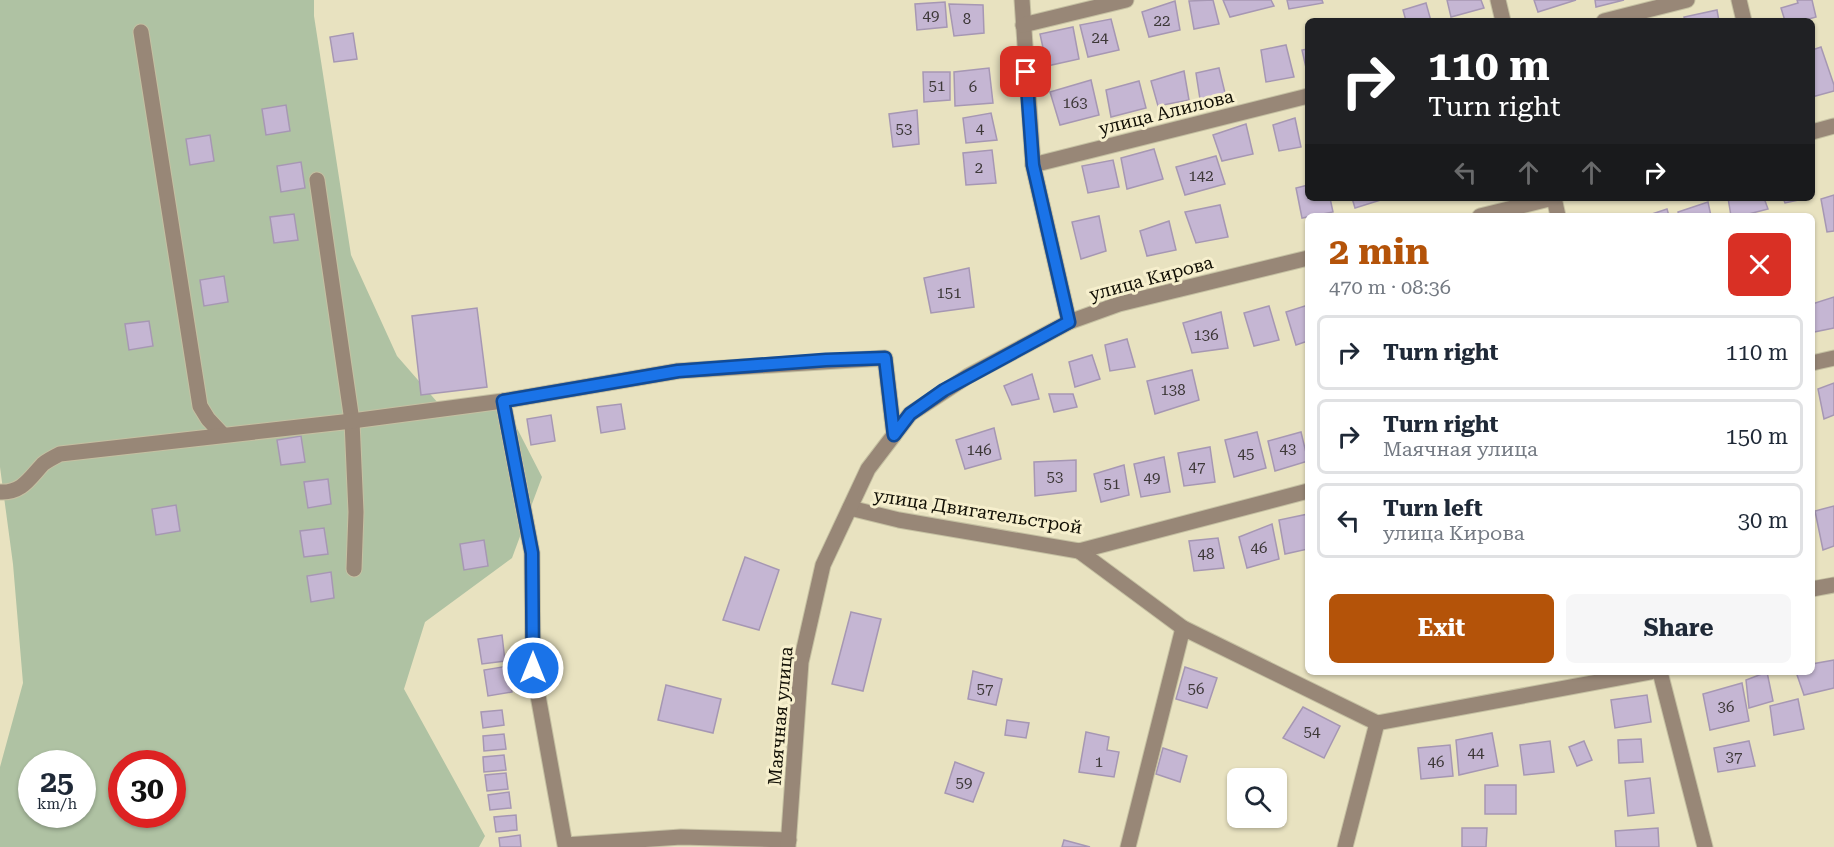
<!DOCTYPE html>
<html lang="en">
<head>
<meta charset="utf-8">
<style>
  :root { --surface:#fff; --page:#f6f6f7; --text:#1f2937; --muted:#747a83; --line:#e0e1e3; --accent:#b45309 }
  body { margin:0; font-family:"Roboto Serif",serif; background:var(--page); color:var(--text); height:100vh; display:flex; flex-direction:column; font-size:22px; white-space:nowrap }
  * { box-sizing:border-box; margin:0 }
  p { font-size:20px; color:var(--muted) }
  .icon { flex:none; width:33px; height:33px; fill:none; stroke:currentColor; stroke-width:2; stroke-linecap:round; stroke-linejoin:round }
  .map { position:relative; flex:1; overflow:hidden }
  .side { position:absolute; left:1305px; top:213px; width:510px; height:462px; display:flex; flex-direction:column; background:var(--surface); border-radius:9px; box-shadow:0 2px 4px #0004 }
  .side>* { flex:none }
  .top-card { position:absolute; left:1305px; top:18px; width:510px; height:183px; border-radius:9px; box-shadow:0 2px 4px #0004; background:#202124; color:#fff; overflow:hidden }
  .tools { position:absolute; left:1227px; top:768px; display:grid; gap:12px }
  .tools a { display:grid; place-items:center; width:60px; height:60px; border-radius:9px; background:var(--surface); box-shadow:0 2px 4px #0004; font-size:30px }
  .speed { position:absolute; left:18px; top:750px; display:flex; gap:12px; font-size:30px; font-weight:700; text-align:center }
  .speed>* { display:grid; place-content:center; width:78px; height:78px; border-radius:50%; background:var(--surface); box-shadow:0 2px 4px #0004; line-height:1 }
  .speed small { font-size:15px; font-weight:400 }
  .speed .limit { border:9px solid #d22; background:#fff; color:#111 }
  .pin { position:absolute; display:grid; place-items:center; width:51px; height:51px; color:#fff; margin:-26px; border-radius:12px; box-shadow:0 3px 9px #0006 }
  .me { position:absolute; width:66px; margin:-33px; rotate:0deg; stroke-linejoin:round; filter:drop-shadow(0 0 4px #0008) }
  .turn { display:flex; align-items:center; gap:21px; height:126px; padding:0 24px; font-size:27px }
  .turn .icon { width:78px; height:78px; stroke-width:2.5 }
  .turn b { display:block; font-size:42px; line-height:51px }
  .lanes { display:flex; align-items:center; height:57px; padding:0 24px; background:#0003; justify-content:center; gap:30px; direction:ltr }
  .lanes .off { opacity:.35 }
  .round { display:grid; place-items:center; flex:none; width:63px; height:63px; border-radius:9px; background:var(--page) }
  .summary { display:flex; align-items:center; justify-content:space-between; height:102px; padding:0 24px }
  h1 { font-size:36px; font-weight:700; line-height:45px; color:var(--accent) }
  .primary-button { display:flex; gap:12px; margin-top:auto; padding:12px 24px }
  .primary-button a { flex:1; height:69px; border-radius:9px; background:var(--accent); color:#fff; font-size:24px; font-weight:700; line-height:69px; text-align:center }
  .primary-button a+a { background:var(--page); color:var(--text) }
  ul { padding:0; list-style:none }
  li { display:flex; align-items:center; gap:18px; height:75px; margin:0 12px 9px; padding:0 12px; border:3px solid var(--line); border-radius:9px }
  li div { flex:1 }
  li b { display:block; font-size:22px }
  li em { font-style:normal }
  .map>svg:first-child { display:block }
  .green { fill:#afc2a3; fill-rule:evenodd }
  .building { fill:#c5b6d3; stroke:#a697b3; stroke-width:1.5 }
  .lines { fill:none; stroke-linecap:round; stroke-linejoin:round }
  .street-casing { stroke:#c5c0a2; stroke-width:17 }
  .street { stroke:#988777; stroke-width:15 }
  .route-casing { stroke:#114b97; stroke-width:15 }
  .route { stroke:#1a73e8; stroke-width:10 }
  .labels { text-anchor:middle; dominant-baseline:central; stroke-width:6; stroke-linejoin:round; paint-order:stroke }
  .number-label { font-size:15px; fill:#3d3838 }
  .street-label { font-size:18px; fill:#100e04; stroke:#f6efcd }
</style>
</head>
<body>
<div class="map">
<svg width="1834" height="847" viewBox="0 0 1834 847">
  <rect width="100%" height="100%" fill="#e8e2c0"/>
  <path class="green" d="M0,0H314V16L351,255L397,356L445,411L502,399L542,477L512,558L425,622L404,689L485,836L479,847H0V767L23,683L13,564L0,467ZM32,764H82V814H32ZM122,764H172V814H122Z"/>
  <g class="building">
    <path d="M1213,0L1219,24L1194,29L1189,1Z"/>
    <path d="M1223,0H1271L1274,6L1230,17Z"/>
    <path d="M1287,0H1322L1323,3L1289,9Z"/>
    <path d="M1447,0H1481L1484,8L1451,17Z"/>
    <path d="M1534,0H1576L1538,12Z"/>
    <path d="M1595,0H1624L1596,7Z"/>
    <path d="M1797,0H1812L1816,17L1802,21H1785L1781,8L1798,3Z"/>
    <path d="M1175,1L1180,30L1149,37L1142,12Z"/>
    <path d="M945,2L947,27L917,30L915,4Z"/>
    <path d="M1426,3L1431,21H1406L1403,10Z"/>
    <path d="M949,4L983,5L984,33L954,36Z"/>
    <path d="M1717,10L1719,21H1685L1684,17Z"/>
    <path d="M1111,19L1119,50L1088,57L1080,25Z"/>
    <path d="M1073,27L1079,59L1047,66L1040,34Z"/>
    <path d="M353,33L357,59L334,62L330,37Z"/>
    <path d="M1286,45L1294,77L1266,82L1261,50Z"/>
    <path d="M1821,47L1834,85V91L1812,97V50Z"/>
    <path d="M1308,49V72H1307L1302,50Z"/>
    <path d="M989,68L993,103L955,106L954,72Z"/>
    <path d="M1219,68L1226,97L1200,99L1196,73Z"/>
    <path d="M1184,71L1189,100L1158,106L1151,81Z"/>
    <path d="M923,72H950V100L924,102Z"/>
    <path d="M1091,80L1099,115L1060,125L1050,92Z"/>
    <path d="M1139,81L1146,108L1111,117L1106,90Z"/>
    <path d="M286,105L290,131L266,135L262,109Z"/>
    <path d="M917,110L919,144L893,147L889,114Z"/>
    <path d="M991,113L997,140L966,143L963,118Z"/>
    <path d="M1295,118L1301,147L1279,151L1273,125Z"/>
    <path d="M1246,124L1253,154L1222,161L1213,135Z"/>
    <path d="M210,135L214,161L190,165L186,139Z"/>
    <path d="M1154,149L1163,179L1127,189L1121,158Z"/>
    <path d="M992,150L996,183L966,185L963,153Z"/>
    <path d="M1216,156L1225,184L1185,195L1176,167Z"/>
    <path d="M1113,160L1119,187L1088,193L1082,166Z"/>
    <path d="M301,162L305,188L281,192L277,166Z"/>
    <path d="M1308,185V198H1330L1333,212L1302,218L1296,188Z"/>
    <path d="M1834,195V231L1827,232L1821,199Z"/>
    <path d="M1352,198H1384V199L1355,208Z"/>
    <path d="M1728,198H1764L1768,209L1741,216H1731Z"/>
    <path d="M1783,198H1808L1785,203Z"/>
    <path d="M1708,202L1711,216H1679L1678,212Z"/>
    <path d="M1220,205L1228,237L1196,243L1185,212Z"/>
    <path d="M1667,209L1669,216H1646Z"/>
    <path d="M294,214L298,240L274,243L270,217Z"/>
    <path d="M1099,216L1106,251L1081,259L1072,222Z"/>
    <path d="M1169,221L1176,250L1147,256L1140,231Z"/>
    <path d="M969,268L974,307L931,313L924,278Z"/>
    <path d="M224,276L228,302L204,306L200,280Z"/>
    <path d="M1834,297V328L1814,332L1812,304Z"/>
    <path d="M1308,305V341L1296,345L1286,312Z"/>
    <path d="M1269,306L1279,340L1254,346L1244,313Z"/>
    <path d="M477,308L487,387L421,395L412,316Z"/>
    <path d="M1221,312L1228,348L1192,353L1183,323Z"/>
    <path d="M149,321L153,346L129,350L125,324Z"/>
    <path d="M1127,339L1135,367L1110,371L1105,345Z"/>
    <path d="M1092,355L1100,379L1075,387L1069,362Z"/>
    <path d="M1192,370L1199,400L1155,414L1147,381Z"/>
    <path d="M1032,374L1039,399L1012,405L1004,386Z"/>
    <path d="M1834,383V415L1824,419L1818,389Z"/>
    <path d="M1049,394H1073L1077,407L1054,412Z"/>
    <path d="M621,404L625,429L601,433L597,407Z"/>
    <path d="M551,415L555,441L531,445L527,419Z"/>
    <path d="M994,428L1001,459L965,469L956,440Z"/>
    <path d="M1257,432L1266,468L1234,477L1225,440Z"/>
    <path d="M1301,432L1308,461L1275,471L1268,441Z"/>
    <path d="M301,436L305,462L281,465L277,440Z"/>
    <path d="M1210,447L1215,482L1184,486L1178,453Z"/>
    <path d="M1164,457L1170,492L1141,497L1134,464Z"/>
    <path d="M1076,460V491L1035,496L1034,462Z"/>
    <path d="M1124,465L1129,495L1101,502L1094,474Z"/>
    <path d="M328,479L331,504L308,508L304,482Z"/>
    <path d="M176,505L180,531L156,535L152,509Z"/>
    <path d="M1834,506V546L1823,550L1815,511Z"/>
    <path d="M1308,514V549L1285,554L1279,520Z"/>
    <path d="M1272,524L1279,559L1247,568L1239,537Z"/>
    <path d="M324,528L328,554L304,557L300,531Z"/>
    <path d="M1218,538L1224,568L1194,571L1189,541Z"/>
    <path d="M484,540L488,566L464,570L460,544Z"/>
    <path d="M745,557L779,570L759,630L723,620Z"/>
    <path d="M331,572L334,598L311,602L307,576Z"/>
    <path d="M851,612L881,619L863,691L832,684Z"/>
    <path d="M502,635L505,661L482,664L478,639Z"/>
    <path d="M1834,660V688L1804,695L1796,672H1812V664Z"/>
    <path d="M508,666L512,692L488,696L484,670Z"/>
    <path d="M1185,667L1217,678L1207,708L1176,699Z"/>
    <path d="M973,671L1002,679L996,705L968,699Z"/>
    <path d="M1767,672L1773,701L1749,708L1746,680Z"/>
    <path d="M1742,683L1749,721L1710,730L1703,694Z"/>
    <path d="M666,685L721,699L713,733L658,720Z"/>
    <path d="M1647,695L1651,722L1615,728L1611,700Z"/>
    <path d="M1798,699L1804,729L1774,735L1770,706Z"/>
    <path d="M1303,707L1340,726L1324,758L1283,738Z"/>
    <path d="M502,710L504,725L483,728L481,712Z"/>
    <path d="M1007,720L1029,723L1026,738L1005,735Z"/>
    <path d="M1086,732L1109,737L1107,750L1119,752L1114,777L1079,772Z"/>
    <path d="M1492,733L1498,766L1459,775L1456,740Z"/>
    <path d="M504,734L506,749L484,751L483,736Z"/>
    <path d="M1641,739L1643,762L1619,763L1618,740Z"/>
    <path d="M1550,741L1554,772L1524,775L1520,745Z"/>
    <path d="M1584,741L1592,760L1577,766L1569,747Z"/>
    <path d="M1749,741L1755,766L1718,772L1714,748Z"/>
    <path d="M1450,745L1453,776L1421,779L1418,748Z"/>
    <path d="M1163,748L1187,756L1180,782L1156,774Z"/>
    <path d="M504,755L506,770L484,772L483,757Z"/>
    <path d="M955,762L984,773L973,802L945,793Z"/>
    <path d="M506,773L508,789L487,791L485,775Z"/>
    <path d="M1650,778L1654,813L1628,816L1625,781Z"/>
    <rect x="1485" y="785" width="31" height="29"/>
    <path d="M509,792L511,808L490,810L488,795Z"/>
    <path d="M516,815L517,830L496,832L494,817Z"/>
    <path d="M1462,828H1487L1486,847H1462Z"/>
    <path d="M1658,828L1659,847H1616L1615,831Z"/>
    <path d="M520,835L521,847H500L499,838Z"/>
    <path d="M1064,840L1090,847H1062Z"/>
  </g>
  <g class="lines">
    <g class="street-casing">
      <g id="street">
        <path d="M1022,0L1033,165L1069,322"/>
        <path d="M1498,0L1503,21"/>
        <path d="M1739,0L1744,21"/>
        <path d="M1604,21L1687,0"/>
        <path d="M1023,25L1126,0"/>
        <path d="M141,32L200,406L208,419L223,435"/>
        <path d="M1812,132L1834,126"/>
        <path d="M1033,165L1308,96"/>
        <path d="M317,180L352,421L356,512L354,569"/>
        <path d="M1554,198L1558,216"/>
        <path d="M1480,216L1553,198"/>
        <path d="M1812,363L1834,358"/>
        <path d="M503,401L532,553L533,668L565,845L681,837L789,840"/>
        <path d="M0,492C22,493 29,479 43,464C48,460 54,457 60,454L352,421L503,401L678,371L885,358L894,435"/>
        <path d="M850,508L899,520L1079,551L1308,491"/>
        <path d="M1079,551L1183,628L1377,723L1651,672"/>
        <path d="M1812,589L1834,585"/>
        <path d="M1660,672L1705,847"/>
        <path d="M788,847L801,662L823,565L868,469L910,414L968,376L1069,322L1119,304L1308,258"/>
        <path d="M1128,847L1183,628"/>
        <path d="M1345,847L1377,723"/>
      </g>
    </g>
    <use href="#street" class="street"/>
  </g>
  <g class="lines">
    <g class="route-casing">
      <path id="route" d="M533,668L532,553L503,401L678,371L826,360L885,358L894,435L910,414L944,390L1069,322L1033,165L1026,72"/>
    </g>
    <use href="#route" class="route"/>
  </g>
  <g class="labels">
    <g class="number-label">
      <text x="931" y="16">49</text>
      <text x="967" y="19">8</text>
      <text x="1162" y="21">22</text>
      <text x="1100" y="38">24</text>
      <text x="937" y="86">51</text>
      <text x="973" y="87">6</text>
      <text x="1075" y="103">163</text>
      <text x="904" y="129">53</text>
      <text x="980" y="129">4</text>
      <text x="979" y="168">2</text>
      <text x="1201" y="176">142</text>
      <text x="949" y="293">151</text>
      <text x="1206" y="335">136</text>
      <text x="1173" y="390">138</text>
      <text x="1288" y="449">43</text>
      <text x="979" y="450">146</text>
      <text x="1246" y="454">45</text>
      <text x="1197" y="467">47</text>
      <text x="1055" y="477">53</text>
      <text x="1152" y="478">49</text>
      <text x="1112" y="484">51</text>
      <text x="1259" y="548">46</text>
      <text x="1206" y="554">48</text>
      <text x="985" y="689">57</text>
      <text x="1196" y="689">56</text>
      <text x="1726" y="707">36</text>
      <text x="1312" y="732">54</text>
      <text x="1476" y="753">44</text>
      <text x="1734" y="757">37</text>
      <text x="1099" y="762">1</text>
      <text x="1436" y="762">46</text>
      <text x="964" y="783">59</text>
    </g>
    <g class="street-label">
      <text transform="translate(1166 112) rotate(-14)">улица Алилова</text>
      <text transform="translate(1151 278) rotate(-15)">улица Кирова</text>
      <text transform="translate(978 511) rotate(9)">улица Двигательстрой</text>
      <text transform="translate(780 716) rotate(-85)">Маячная улица</text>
    </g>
  </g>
</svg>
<div class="tools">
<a><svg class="icon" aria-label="search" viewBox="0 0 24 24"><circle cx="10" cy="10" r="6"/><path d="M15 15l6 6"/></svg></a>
</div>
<div class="speed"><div>25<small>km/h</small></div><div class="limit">30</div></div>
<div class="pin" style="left:1026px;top:72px;background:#d93025"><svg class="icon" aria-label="arrive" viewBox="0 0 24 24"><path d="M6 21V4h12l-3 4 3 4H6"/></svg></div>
<svg class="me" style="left:533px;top:668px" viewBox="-20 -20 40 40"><circle r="17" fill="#1a73e8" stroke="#fff" stroke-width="3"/><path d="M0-11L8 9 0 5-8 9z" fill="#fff"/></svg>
<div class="top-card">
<div class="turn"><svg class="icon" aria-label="right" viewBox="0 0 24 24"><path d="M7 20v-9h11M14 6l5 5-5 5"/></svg><div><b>110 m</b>Turn right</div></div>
<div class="lanes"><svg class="icon off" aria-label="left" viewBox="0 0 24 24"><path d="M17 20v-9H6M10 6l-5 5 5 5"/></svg><svg class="icon off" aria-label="ahead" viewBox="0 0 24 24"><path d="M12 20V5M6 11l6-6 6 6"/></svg><svg class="icon off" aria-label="ahead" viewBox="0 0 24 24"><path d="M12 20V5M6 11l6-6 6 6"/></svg><svg class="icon" aria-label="right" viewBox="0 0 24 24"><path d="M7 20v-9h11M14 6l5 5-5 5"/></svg></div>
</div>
<section class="side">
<div class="summary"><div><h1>2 min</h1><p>470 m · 08:36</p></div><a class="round" style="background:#d93025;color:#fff"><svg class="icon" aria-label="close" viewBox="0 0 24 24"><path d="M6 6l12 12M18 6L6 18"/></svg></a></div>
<ul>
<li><svg class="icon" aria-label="right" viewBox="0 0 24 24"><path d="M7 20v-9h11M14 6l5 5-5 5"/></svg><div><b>Turn right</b></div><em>110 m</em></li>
<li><svg class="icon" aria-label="right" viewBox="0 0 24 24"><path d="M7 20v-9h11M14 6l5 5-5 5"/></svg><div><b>Turn right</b><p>Маячная улица</p></div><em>150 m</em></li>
<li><svg class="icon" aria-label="left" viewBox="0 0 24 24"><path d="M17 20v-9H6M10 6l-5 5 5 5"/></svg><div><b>Turn left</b><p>улица Кирова</p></div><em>30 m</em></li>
</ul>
<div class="primary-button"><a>Exit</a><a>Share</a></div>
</section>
</div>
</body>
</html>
